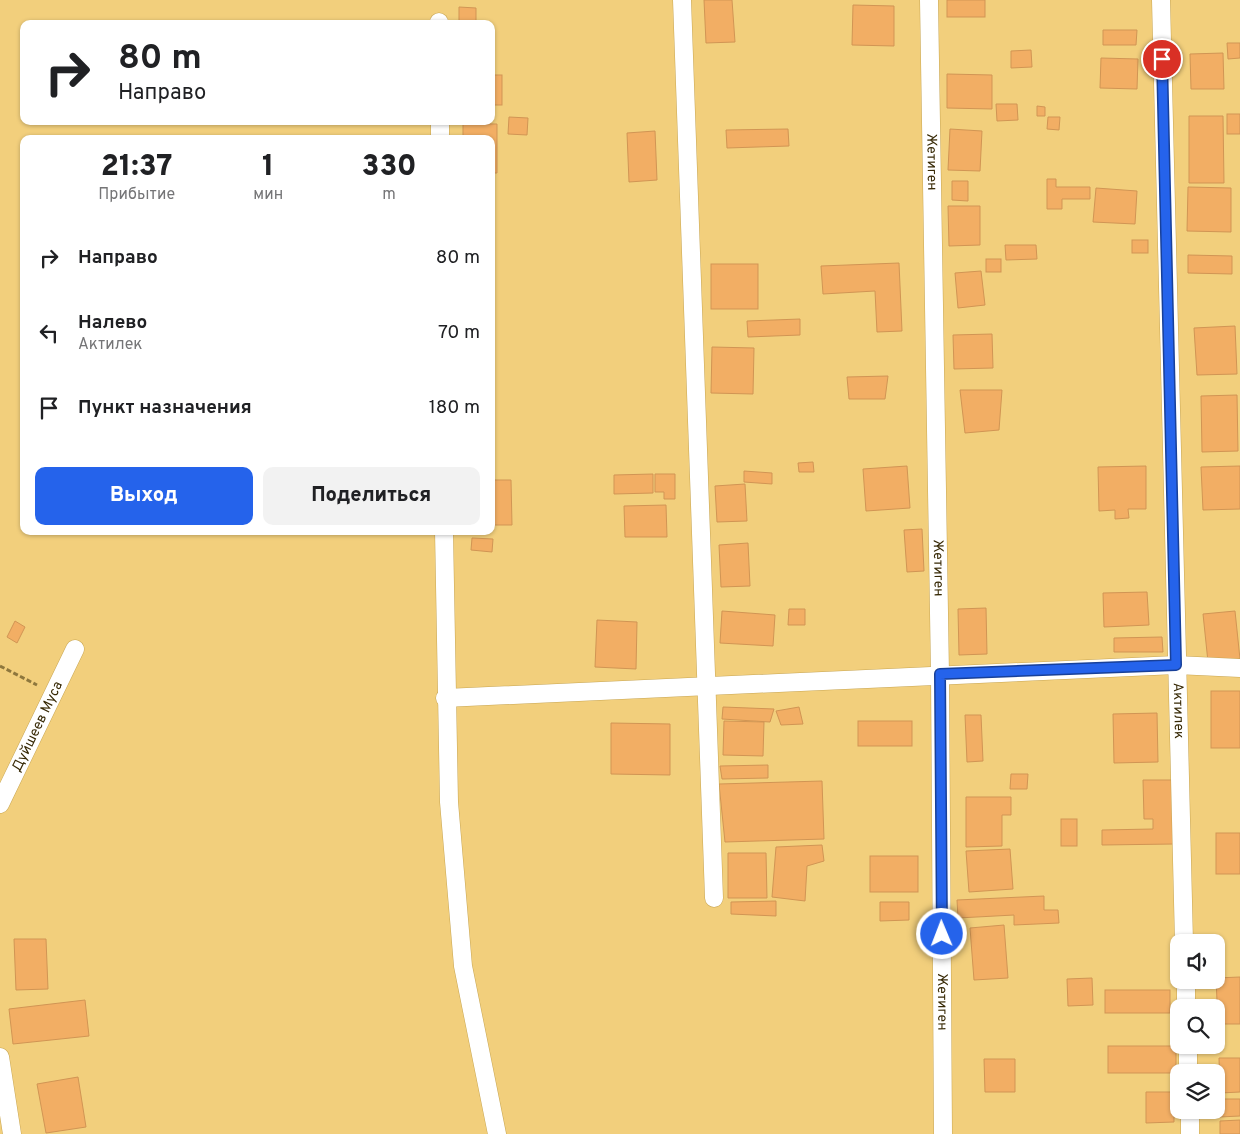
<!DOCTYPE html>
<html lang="ru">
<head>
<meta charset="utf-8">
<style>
  :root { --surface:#fff; --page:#f2f2f2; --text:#202124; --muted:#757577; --accent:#2563eb }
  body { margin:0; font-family:Overpass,sans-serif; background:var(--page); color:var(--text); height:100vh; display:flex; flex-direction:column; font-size:19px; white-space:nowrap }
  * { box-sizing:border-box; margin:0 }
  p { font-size:16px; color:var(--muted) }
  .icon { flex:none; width:28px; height:28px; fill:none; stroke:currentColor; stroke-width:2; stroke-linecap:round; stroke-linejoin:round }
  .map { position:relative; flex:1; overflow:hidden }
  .drawer { position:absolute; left:20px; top:135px; width:475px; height:400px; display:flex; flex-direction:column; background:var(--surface); border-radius:10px; box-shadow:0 1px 4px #0004 }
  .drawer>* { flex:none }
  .guide { position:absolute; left:20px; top:20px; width:475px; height:105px; border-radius:10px; box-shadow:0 1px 4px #0004; background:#fff; color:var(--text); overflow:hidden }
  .tools { position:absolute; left:1170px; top:934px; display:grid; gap:10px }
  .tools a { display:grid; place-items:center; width:55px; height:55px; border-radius:10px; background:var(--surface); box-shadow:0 1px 4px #0004; font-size:25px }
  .pin { position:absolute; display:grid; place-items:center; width:42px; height:42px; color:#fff; margin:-21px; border:2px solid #fff; border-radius:50%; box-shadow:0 1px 5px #0007 }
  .me { position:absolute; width:55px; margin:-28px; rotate:359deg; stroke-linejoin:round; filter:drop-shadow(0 0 4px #0008) }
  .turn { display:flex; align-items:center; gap:18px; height:105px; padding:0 15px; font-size:22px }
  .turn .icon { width:65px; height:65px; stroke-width:2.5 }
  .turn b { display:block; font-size:35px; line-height:42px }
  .eta { display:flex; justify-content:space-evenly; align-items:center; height:85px; text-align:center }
  .eta b { font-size:30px; font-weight:800; line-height:35px }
  .button { display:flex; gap:10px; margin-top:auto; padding:10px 15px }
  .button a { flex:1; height:58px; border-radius:10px; background:var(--accent); color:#fff; font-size:20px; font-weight:800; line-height:58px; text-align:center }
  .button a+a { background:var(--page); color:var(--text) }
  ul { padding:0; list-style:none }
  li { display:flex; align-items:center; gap:15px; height:75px; padding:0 15px }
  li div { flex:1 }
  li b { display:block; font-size:19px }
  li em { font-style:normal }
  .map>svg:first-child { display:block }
  .building { fill:#f2ae64; stroke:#d19554 }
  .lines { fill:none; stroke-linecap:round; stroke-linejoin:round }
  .street-casing { stroke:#c8a653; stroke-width:19 }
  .path { stroke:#8e773d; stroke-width:3; stroke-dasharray:5 2.5; stroke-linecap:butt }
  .street { stroke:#fff; stroke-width:18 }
  .route-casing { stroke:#184099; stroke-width:12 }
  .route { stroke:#2563eb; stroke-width:9 }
  .labels { text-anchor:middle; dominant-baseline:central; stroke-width:4.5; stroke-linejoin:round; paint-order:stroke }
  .street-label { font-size:14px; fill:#372905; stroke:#fef3dc }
</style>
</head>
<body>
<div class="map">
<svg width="1240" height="1134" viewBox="0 0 1240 1134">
  <rect width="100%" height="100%" fill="#f2cf7c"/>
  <g class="building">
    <path d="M704,0H732L735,42L706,43Z"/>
    <rect x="947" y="0" width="38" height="17"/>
    <path d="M853,5L894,6V46L852,45Z"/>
    <path d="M459,7L476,8V24H459Z"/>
    <path d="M1103,30H1137L1136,45H1103Z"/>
    <path d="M1227,43H1240V58L1228,59Z"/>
    <path d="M1031,50L1032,67L1011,68V51Z"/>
    <path d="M1223,53L1224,89H1191L1190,54Z"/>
    <path d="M1101,58L1138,59L1137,89L1100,88Z"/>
    <path d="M947,74L992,75V109L947,108Z"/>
    <rect x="491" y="75" width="11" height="30"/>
    <path d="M996,104H1017L1018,120L997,121Z"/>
    <path d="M1037,106L1045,107V116H1037Z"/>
    <rect x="1227" y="114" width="13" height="20"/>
    <path d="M1189,116H1223L1224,183H1189Z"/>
    <path d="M509,117L528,118L527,135L508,134Z"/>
    <path d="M1048,117H1060L1059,130L1047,129Z"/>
    <path d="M463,124H497V173H491V139H463Z"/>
    <path d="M788,129L789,146L727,148L726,130Z"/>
    <path d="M950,129L982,131L980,171L948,170Z"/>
    <path d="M655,131L657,180L629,182L627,133Z"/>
    <path d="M1047,179H1056V187H1090V199H1062V209H1047Z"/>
    <path d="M952,181H968V201L952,200Z"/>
    <path d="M1188,187L1231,188V232L1187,231Z"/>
    <path d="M1096,188L1137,191L1135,224L1093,222Z"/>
    <path d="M948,206H980V245L949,246Z"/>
    <rect x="1132" y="240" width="16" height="13"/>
    <path d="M1005,245H1036L1037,259L1006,260Z"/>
    <path d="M1188,255L1232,256V274L1188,273Z"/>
    <rect x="986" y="259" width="15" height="13"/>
    <path d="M899,263L902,331L877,332L875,291L823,294L821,266Z"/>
    <rect x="711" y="264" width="47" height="45"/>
    <path d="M981,271L985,305L958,308L955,273Z"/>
    <path d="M800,319V335L748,337L747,321Z"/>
    <path d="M1235,326L1237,374L1197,375L1194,328Z"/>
    <path d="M992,334L993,368L954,369L953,335Z"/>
    <path d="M712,347L754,348L753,394L711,393Z"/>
    <path d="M888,376L885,399H849L847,377Z"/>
    <path d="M960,390H1002L999,430L965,433Z"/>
    <path d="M1237,395L1238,451L1202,452L1201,396Z"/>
    <path d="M813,462L814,472H799L798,463Z"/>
    <path d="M907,466L910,508L866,511L863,469Z"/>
    <path d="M1146,466V509H1128L1129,518L1115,519V510L1099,511L1098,467Z"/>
    <path d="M1240,466V509L1203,510L1201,467Z"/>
    <path d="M744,471L772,473V484L744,482Z"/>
    <path d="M653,474V493L614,494V475Z"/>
    <path d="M655,474H675V499H664V492H655Z"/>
    <path d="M491,480H511L512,525H491Z"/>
    <path d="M745,484L747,521L717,522L715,486Z"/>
    <path d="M666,505L667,537H625L624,506Z"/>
    <path d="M922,529L924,571L907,572L904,530Z"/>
    <path d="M472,538L493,539L492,552L471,550Z"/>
    <path d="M748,543L750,586L721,587L719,545Z"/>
    <path d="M1147,592L1149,625L1104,627L1103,593Z"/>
    <path d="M986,608L987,654L959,655L958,609Z"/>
    <path d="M789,609H805V625H788Z"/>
    <path d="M722,611L775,615L773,646L720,643Z"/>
    <path d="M1235,611L1240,659L1208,662L1203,614Z"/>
    <path d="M597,620L637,622L636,669L595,667Z"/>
    <path d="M15,621L25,627L17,643L7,637Z"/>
    <path d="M1162,637L1163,652H1114V638Z"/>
    <rect x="1211" y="691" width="29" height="57"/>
    <path d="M723,707L774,709L770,722L722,719Z"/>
    <path d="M799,707L803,724L781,725L776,711Z"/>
    <path d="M1157,713L1158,762L1114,763L1113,714Z"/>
    <path d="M965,715H981L983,761L967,762Z"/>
    <path d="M724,721L764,722L763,756L723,755Z"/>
    <rect x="858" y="721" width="54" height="25"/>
    <path d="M611,723L670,724V775L611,774Z"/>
    <path d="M768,765V778L722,779L720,766Z"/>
    <path d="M1011,774H1028L1027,789H1010Z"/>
    <path d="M1143,780H1172L1174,844L1102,845V830L1153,829V819H1144Z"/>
    <path d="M822,781L824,839L725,842L719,784Z"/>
    <path d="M966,797H1011V815H1002V846L966,847Z"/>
    <rect x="1061" y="819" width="16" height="27"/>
    <rect x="1216" y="833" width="24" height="41"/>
    <path d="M822,845L824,861L807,866L805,901L772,897L776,847Z"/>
    <path d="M1010,849L1013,889L969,892L966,851Z"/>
    <path d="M728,853H766L767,898H728Z"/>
    <rect x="870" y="856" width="48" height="36"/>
    <path d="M1044,896V910H1058L1059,923L1014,925V915L958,918L957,900Z"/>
    <path d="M776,901V916L731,914V902Z"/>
    <path d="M880,902H909V920L880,921Z"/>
    <path d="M1004,925L1008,978L974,980L970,928Z"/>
    <path d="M14,939H46L48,989L16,990Z"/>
    <path d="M1240,977V1024H1218L1216,978Z"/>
    <path d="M1092,978L1093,1005L1068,1006L1067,979Z"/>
    <rect x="1105" y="990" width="65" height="23"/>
    <path d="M85,1000L89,1036L13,1044L9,1009Z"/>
    <rect x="1108" y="1046" width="68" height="27"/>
    <path d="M1219,1058H1240V1092L1220,1093Z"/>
    <path d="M984,1059H1015V1092H985Z"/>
    <path d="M78,1077L86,1127L46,1133L37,1084Z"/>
    <path d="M1146,1092H1174V1122L1146,1123Z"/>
    <path d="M1218,1099H1240V1116L1219,1117Z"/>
    <path d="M1240,1120V1134H1220V1121Z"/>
  </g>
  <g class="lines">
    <g class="street-casing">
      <g id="street">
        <path d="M682,0L714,898"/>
        <path id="s1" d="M929,0L940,674L943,1134"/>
        <path id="s2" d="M1161,0L1184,942"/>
        <path d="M439,22V24"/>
        <path d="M440,121V139"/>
        <path d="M444,531L449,802L463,966L497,1134"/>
        <path d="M445,698L1176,665L1240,668"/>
        <path id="s3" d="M0,804L75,649"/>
        <path d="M1186,980V1008"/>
        <path d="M1188,1045V1072"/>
        <path d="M0,1057L12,1134"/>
        <path d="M1190,1110V1134"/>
      </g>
    </g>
    <path class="path" d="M0,666L37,685"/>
    <use href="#street" class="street"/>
  </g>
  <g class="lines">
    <g class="route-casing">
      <path id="route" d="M942,934L940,674L1176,665L1162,59"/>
    </g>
    <use href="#route" class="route"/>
  </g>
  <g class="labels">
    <g class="street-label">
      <text stroke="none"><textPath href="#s1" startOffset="162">Жетиген</textPath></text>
      <text stroke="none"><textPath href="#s1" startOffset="568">Жетиген</textPath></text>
      <text stroke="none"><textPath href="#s2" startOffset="711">Актилек</textPath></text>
      <text stroke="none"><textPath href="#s3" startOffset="86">Дуйшеев Муса</textPath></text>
      <text stroke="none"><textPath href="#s1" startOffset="1002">Жетиген</textPath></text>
    </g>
  </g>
</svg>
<div class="tools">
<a><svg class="icon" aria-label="sound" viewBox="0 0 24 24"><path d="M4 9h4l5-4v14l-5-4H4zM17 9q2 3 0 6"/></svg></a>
<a><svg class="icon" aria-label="search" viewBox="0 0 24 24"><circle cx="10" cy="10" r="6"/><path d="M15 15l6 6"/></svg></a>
<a><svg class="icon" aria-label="layers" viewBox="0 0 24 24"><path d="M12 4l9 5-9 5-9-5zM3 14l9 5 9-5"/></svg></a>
</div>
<div class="pin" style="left:1162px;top:59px;background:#d93025"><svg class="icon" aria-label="arrive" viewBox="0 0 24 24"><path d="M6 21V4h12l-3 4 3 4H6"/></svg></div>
<svg class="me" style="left:942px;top:934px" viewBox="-20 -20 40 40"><circle r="17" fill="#2563eb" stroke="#fff" stroke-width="3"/><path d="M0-11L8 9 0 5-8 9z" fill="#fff"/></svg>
<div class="guide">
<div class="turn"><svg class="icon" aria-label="right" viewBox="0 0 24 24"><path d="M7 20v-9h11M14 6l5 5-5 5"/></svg><div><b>80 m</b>Направо</div></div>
</div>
<section class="drawer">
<div class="eta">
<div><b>21:37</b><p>Прибытие</p></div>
<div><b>1</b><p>мин</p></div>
<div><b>330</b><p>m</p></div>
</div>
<ul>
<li><svg class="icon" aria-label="right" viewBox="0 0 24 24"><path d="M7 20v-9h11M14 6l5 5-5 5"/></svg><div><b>Направо</b></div><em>80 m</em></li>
<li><svg class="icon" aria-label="left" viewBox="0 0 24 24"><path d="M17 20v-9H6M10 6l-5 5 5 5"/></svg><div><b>Налево</b><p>Актилек</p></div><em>70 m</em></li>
<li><svg class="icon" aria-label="arrive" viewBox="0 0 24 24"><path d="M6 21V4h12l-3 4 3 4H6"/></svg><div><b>Пункт назначения</b></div><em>180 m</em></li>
</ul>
<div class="button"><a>Выход</a><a>Поделиться</a></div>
</section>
</div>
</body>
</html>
